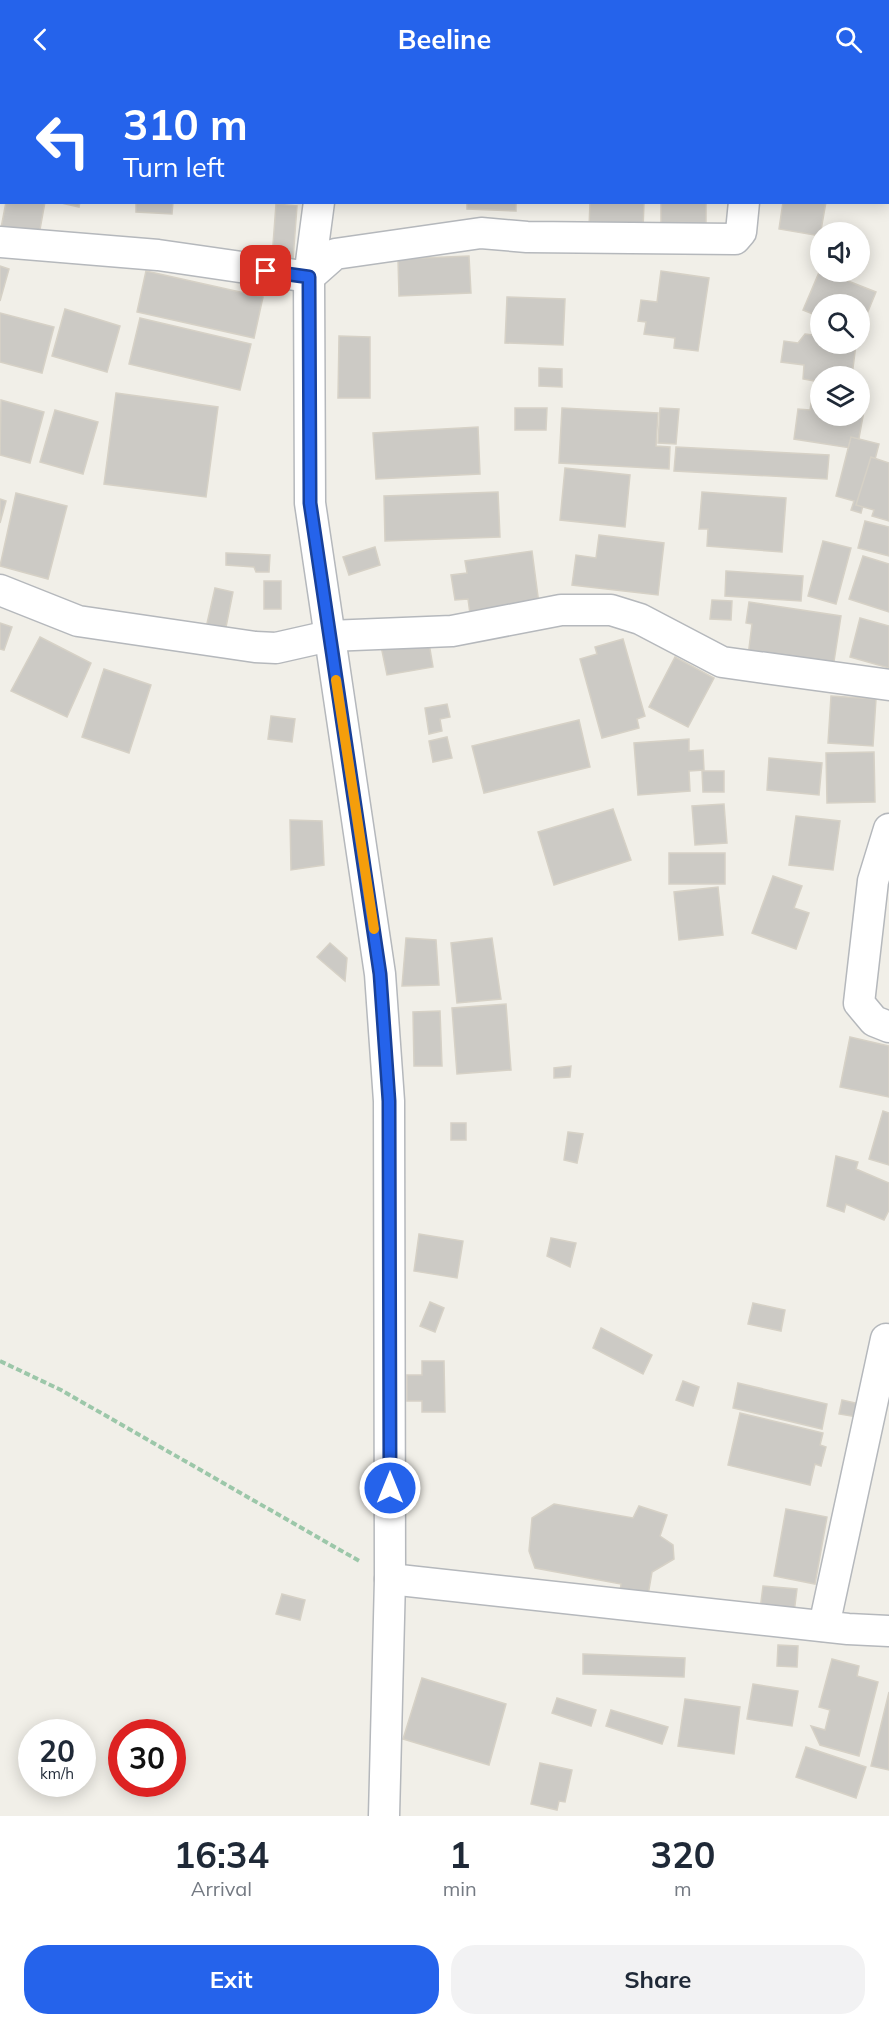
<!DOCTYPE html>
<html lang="en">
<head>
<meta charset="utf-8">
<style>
  :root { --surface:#fff; --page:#f2f2f3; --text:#1f2937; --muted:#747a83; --accent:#2563eb }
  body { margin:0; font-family:Mulish,sans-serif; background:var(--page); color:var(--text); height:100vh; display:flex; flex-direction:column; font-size:22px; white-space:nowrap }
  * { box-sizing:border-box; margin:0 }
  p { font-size:20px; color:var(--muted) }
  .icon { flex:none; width:33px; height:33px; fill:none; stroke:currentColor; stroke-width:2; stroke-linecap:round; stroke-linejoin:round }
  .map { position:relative; height:1738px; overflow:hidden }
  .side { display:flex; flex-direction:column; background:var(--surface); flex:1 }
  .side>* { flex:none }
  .banner { position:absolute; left:0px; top:0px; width:890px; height:126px; box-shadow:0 3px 15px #0003; background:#2563eb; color:#fff; overflow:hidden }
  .controls { position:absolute; left:810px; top:144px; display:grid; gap:12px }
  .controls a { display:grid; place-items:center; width:60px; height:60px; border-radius:50%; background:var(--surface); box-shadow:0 3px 15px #0003; font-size:30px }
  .speed { position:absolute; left:18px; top:1641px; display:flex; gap:12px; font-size:30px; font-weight:700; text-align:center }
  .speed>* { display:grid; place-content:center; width:78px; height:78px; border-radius:50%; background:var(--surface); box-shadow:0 3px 15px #0003; line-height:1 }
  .speed small { font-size:15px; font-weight:400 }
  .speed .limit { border:9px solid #d22; background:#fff; color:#111 }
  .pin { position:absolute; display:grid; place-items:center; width:51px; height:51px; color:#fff; margin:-26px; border-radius:12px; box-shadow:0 3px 9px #0006 }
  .me { position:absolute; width:66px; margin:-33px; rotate:0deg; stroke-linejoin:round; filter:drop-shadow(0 0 4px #0008) }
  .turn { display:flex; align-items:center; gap:21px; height:126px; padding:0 24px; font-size:27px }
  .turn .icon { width:78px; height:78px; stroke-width:2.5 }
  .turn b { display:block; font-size:42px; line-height:51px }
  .eta { display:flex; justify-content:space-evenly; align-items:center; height:102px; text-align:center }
  .eta b { font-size:36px; font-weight:700; line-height:42px }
  .action { display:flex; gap:12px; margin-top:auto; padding:12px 24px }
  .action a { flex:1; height:69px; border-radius:24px; background:var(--accent); color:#fff; font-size:24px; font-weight:700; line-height:69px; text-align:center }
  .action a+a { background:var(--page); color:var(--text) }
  header { display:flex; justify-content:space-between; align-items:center; height:78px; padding:0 24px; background:var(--accent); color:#fff; font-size:27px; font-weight:700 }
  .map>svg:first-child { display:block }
  .building { fill:#cccac5; stroke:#d6d1c6; stroke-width:1.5 }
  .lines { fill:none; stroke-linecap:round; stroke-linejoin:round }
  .street-casing { stroke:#b5b8bc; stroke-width:33 }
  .path { stroke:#9cc7a9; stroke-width:4; stroke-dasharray:6 3; stroke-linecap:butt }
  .street { stroke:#fff; stroke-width:30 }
  .route-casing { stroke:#184099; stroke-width:15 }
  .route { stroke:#2563eb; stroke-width:10 }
  .slow { stroke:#f59e0b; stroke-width:10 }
</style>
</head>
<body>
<header><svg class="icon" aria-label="back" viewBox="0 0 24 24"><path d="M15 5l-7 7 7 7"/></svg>Beeline<svg class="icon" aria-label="search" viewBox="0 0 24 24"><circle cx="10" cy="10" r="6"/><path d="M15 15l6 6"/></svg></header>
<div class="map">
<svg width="889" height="1738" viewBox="0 0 889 1738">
  <rect width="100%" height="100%" fill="#f1efe8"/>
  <g class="building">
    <path d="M182,0H215L224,2H181Z"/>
    <path d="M374,0H490L374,2Z"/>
    <path d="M0,39H2L0,108Z"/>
    <rect x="888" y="51" width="1" height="57"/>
    <path d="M6,124H45L39,157L1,150Z"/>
    <path d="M57,124H80L79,129Z"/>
    <path d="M136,124H173L172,136L136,134Z"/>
    <path d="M467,124H516V133L467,131Z"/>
    <path d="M590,124H644L643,152L589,150Z"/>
    <rect x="661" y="124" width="45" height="26"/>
    <path d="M783,124H826L820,158L779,151Z"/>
    <path d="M276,126L297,128L293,182L272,180Z"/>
    <path d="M469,178L471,215L399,218L398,181Z"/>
    <path d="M0,188L9,191L0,223Z"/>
    <path d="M820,192L876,214L860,253V226H820V239L803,232Z"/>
    <path d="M146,193L263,219L254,260L137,234Z"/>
    <path d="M661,193L709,200L698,273L674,270L675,260L644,256L646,244L638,243L641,222L657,224Z"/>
    <path d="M507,219L565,221L563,267L505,265Z"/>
    <path d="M65,231L120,248L107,294L52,278Z"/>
    <path d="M0,235L54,249L42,295L0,284Z"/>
    <path d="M140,240L251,266L240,312L129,286Z"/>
    <path d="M805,256L820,258V266H856L852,298H820V304L803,301L804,287L781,284L784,263L798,265Z"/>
    <path d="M339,258L370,259V320H338Z"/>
    <path d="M539,290L562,291V309L539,308Z"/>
    <path d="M813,313L820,314V338H860V321L866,322L857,371L794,361L798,331L810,332Z"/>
    <path d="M116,315L218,329L206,419L104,406Z"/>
    <path d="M1,322L44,334L30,385L0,377Z"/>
    <path d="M515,330H547L546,352H515Z"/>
    <path d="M562,330L658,335L656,368L670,369L669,391L559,385Z"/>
    <path d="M660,330L679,331L676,366L658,365Z"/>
    <path d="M55,332L98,344L83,396L40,384Z"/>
    <path d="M478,349L480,396L376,401L373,355Z"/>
    <path d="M851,359L879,366L861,435L851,432L854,423L836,418Z"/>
    <path d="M676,369L829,377L827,401L674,393Z"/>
    <path d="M871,379L889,385V443L872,438L874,432L856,427Z"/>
    <path d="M565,390L630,397L625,449L560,442Z"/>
    <path d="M498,414L500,459L385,463L384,418Z"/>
    <path d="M702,414L786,420L782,474L707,468L708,451H699Z"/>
    <path d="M16,415L67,428L48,501L0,488Z"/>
    <path d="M0,421L6,423L0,445Z"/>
    <path d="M865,443L889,449V478L858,470Z"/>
    <path d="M599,457L664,465L658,517L572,507L576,477L596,480Z"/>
    <path d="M823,463L851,470L836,526L808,518Z"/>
    <path d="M375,469L380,487L349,497L343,479Z"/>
    <path d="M532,473L539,526L470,536L468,521L455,522L451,497L467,495L465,483Z"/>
    <path d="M226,475L270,477L269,494H256L254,489L226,487Z"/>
    <path d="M863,478L889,486V534L849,521Z"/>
    <path d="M726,493L803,498L801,523L725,518Z"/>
    <rect x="264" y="503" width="17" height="28"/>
    <path d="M215,510L233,514L225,554L206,550Z"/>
    <path d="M712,522L732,523L731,542L710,541Z"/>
    <path d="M749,524L841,538L833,590L748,578L752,546L746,545Z"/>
    <path d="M860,540L889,548V590L850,579Z"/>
    <path d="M0,545L12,549L4,572L0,571Z"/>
    <path d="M40,559L91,585L67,639L11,613Z"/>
    <path d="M428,559L433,589L387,597L381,568Z"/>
    <path d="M623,561L645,638L637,641L639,650L602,660L580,581L597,576L595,569Z"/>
    <path d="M675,579L714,600L688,649L649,629Z"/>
    <path d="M104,591L151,607L129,675L82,659Z"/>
    <path d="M831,618L876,621L873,668L828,665Z"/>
    <path d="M447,626L450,639L440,641L442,653L429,656L425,630Z"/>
    <path d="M271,638L295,641L292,664L268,661Z"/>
    <path d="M579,642L590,689L484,715L472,668Z"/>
    <path d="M447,659L452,680L433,684L429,663Z"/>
    <path d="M689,661V673L703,672L704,692L689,693L690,713L638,717L634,665Z"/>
    <path d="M874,674L875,724L827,725L826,675Z"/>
    <path d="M769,680L822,685L819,717L767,712Z"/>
    <path d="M702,693H724V714H703Z"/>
    <path d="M724,726L727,765L695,767L692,728Z"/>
    <path d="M613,731L631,782L554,807L538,754Z"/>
    <path d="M796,738L840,743L833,792L789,787Z"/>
    <path d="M290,742L322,743L324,787L291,792Z"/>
    <rect x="669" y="775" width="56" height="31"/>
    <path d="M773,798L802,808L794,830L809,835L796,871L752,855Z"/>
    <path d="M718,809L723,857L679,862L674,814Z"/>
    <path d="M406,860L436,862L439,907L402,908Z"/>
    <path d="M492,860L501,921L457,925L451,865Z"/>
    <path d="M330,865L347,880L345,903L317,879Z"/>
    <path d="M506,926L511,992L457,996L452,930Z"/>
    <path d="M440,933L442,988H414L413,934Z"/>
    <path d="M850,959L889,968V1019L840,1009Z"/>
    <path d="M571,988L570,999L554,1000V990Z"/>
    <path d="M883,1033L889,1035V1087L869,1081Z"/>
    <rect x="451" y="1045" width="15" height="17"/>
    <path d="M568,1054L583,1056L577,1085L564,1082Z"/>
    <path d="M836,1078L858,1084L856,1091L889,1105V1132L884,1142L846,1126L844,1134L827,1128Z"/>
    <path d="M419,1156L463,1163L457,1200L414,1193Z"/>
    <path d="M551,1160L576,1165L570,1189L547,1178Z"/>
    <path d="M430,1224L444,1230L435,1254L420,1248Z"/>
    <path d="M753,1225L785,1232L781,1253L748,1246Z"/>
    <path d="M601,1250L652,1277L643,1296L593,1270Z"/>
    <path d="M422,1283H444L445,1334H422V1323H407V1297H422Z"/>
    <path d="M683,1303L699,1309L693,1328L676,1322Z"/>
    <path d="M738,1305L827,1326L822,1351L733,1330Z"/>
    <path d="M842,1322L860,1326L857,1339L839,1336Z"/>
    <path d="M740,1335L823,1355L820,1367L826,1369L821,1388L815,1386L810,1407L728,1387Z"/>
    <path d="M554,1426L633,1440L639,1428L667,1437L660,1458L673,1467L674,1481L652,1494L648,1517L620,1514L621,1506L535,1490L529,1473L532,1440Z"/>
    <path d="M786,1431L827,1439L815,1506L774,1498Z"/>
    <path d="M763,1508L797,1511L794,1535L760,1532Z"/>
    <path d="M282,1516L305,1522L300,1542L276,1536Z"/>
    <path d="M778,1567L798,1568L797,1589L777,1588Z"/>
    <path d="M583,1576L685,1580L684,1599L583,1596Z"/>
    <path d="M832,1581L859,1588L857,1598L878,1604L859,1678L820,1667L811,1648L825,1652L830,1632L819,1629Z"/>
    <path d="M422,1600L506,1626L489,1687L403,1661Z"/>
    <path d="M753,1606L798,1613L792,1648L747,1641Z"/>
    <path d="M889,1614V1692L871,1688Z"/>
    <path d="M557,1620L596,1632L591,1648L552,1635Z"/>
    <path d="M685,1621L740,1629L734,1676L678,1668Z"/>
    <path d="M611,1632L668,1649L662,1666L606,1648Z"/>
    <path d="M806,1669L866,1689L856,1720L796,1699Z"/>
    <path d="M540,1685L572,1692L565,1724L559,1723L557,1732L531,1726Z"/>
  </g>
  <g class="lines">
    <g class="street-casing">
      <g id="street">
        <path d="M337,2V0"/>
        <path d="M755,2V0"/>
        <path d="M319,124L309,199L310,425L380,896L389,1023L390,1501L384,1738"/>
        <path d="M0,164L158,177L309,199L335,176L481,155L527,159L735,161L741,154L744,124"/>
        <path d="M0,512L78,543L255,569L276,570L329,558L452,553L561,532H611L640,541L722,584L889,607"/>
        <path d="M889,751L873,803L859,925L874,943L889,949"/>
        <path d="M390,1501L848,1551L889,1553"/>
        <path d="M824,1548L886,1261"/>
      </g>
    </g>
    <path class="path" d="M0,1283L61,1312L361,1484"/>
    <use href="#street" class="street"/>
  </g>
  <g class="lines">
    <g class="route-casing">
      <path id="route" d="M266,193L309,199L310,425L380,896L389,1023L390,1410"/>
    </g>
    <use href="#route" class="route"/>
    <path class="slow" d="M336,602L374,851"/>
  </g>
</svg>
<div class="controls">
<a><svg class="icon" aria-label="sound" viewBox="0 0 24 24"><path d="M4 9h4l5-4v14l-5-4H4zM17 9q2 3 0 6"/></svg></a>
<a><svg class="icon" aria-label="search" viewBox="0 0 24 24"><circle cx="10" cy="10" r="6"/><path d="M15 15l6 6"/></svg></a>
<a><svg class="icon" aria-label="layers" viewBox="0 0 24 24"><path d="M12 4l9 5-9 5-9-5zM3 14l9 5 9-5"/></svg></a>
</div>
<div class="speed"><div>20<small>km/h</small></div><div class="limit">30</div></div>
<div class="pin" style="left:266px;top:193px;background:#d93025"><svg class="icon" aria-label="arrive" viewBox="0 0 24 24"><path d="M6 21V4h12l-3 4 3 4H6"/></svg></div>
<svg class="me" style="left:390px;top:1410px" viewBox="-20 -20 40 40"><circle r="17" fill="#2563eb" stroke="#fff" stroke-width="3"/><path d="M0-11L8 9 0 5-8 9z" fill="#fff"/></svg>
<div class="banner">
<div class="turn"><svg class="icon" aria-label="left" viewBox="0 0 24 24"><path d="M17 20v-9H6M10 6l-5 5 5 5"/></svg><div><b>310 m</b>Turn left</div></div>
</div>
</div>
<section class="side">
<div class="eta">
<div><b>16:34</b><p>Arrival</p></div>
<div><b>1</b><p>min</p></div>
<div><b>320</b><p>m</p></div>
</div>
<div class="action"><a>Exit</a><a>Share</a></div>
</section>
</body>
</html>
